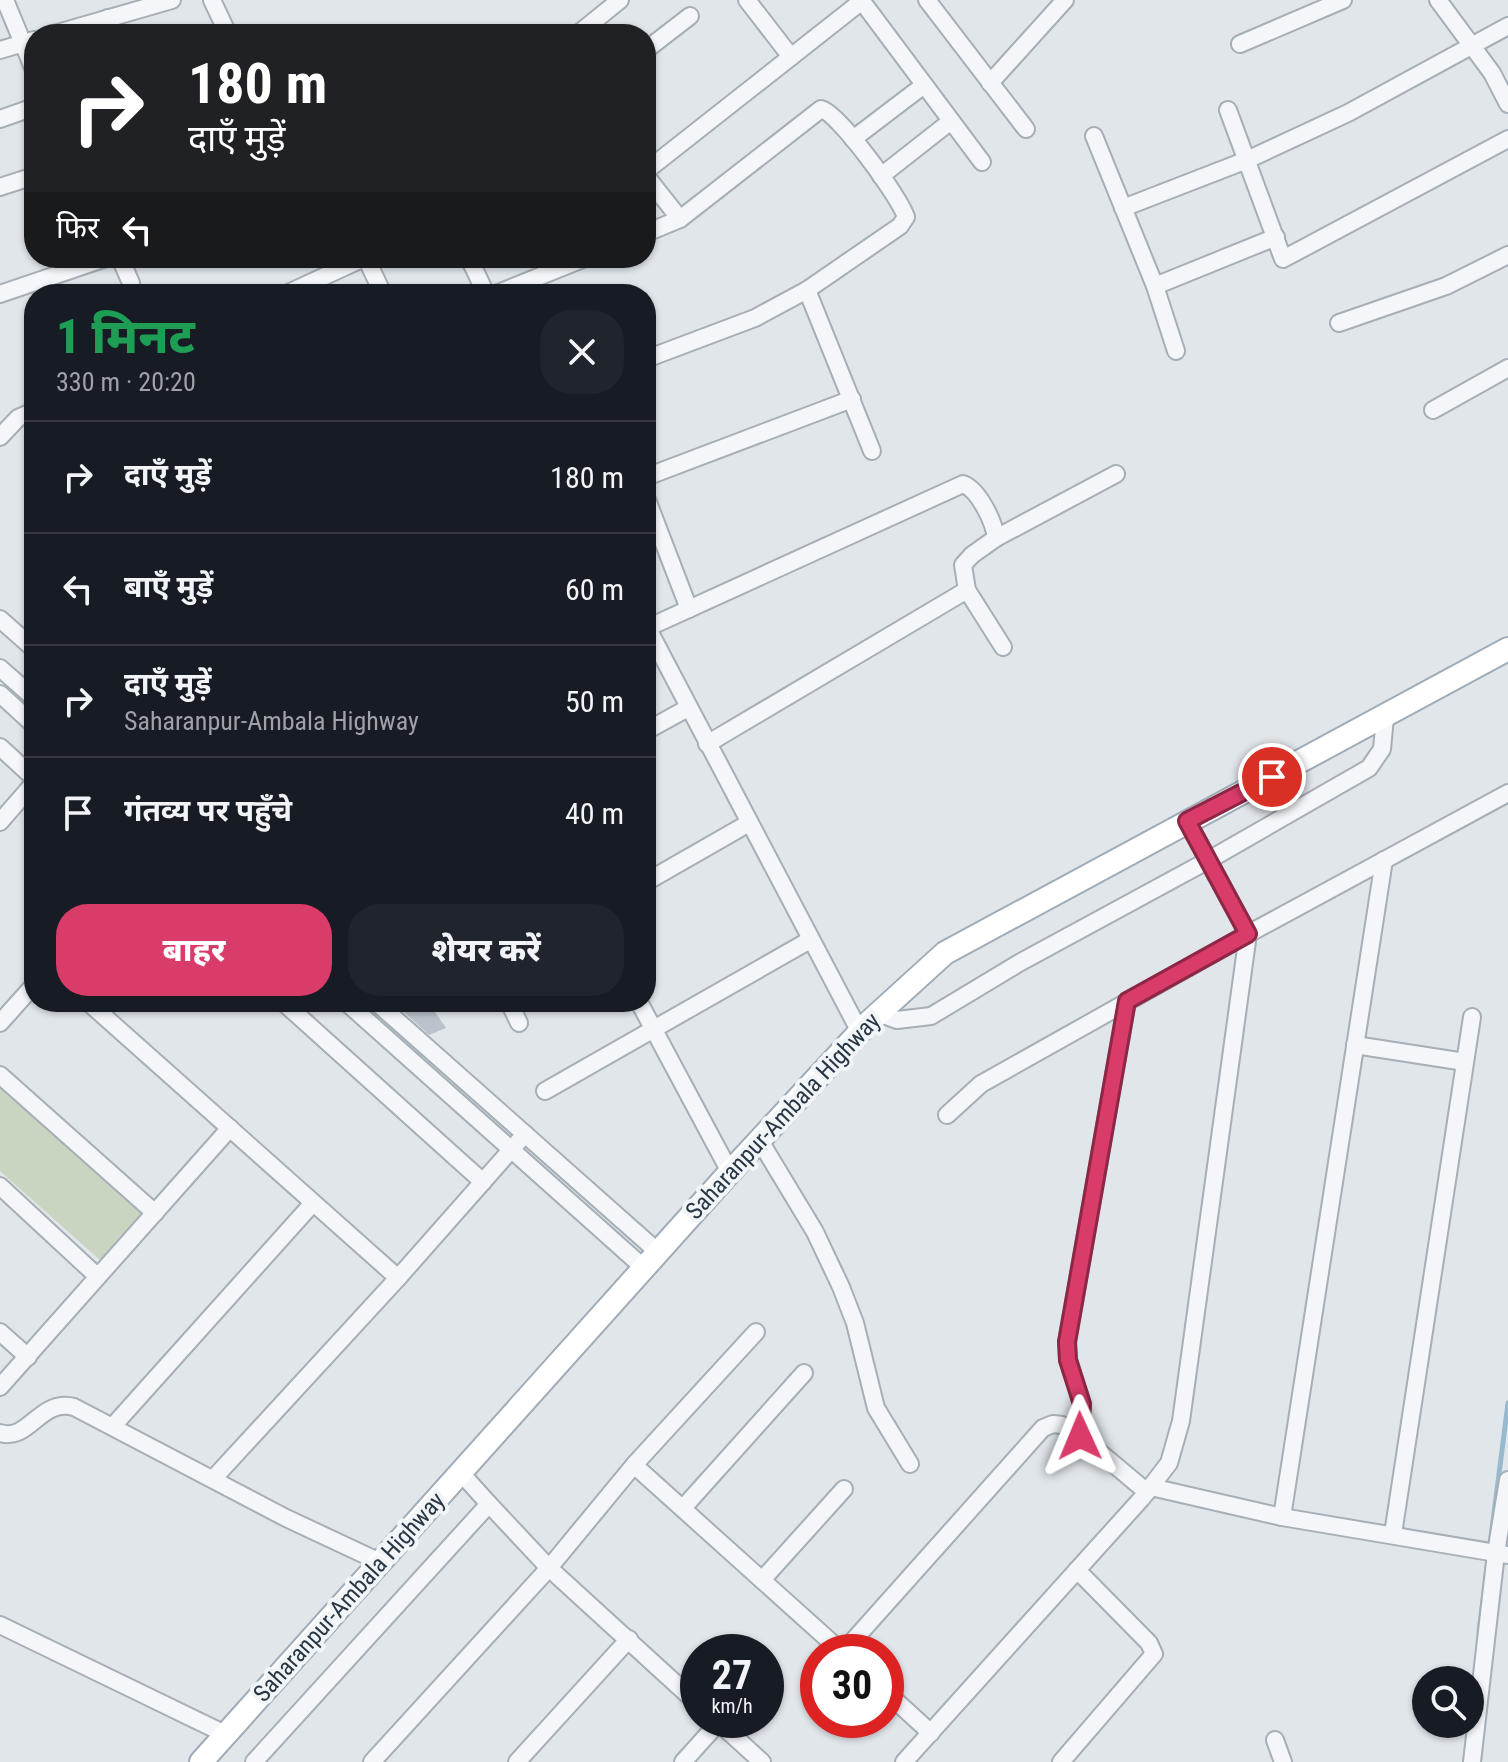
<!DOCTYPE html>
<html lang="hi">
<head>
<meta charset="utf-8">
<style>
  :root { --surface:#171b24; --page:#20242c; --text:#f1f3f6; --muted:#9ea1a6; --line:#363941; --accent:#da3c6a }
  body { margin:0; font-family:"Roboto Condensed","Noto Sans Devanagari",sans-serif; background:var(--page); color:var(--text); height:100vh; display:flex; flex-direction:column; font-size:30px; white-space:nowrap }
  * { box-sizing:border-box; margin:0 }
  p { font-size:26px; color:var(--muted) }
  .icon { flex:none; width:44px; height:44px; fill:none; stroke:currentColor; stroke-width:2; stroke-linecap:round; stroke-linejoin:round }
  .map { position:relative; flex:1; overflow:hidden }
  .side { position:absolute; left:24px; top:284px; width:632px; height:728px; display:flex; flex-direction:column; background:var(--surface); border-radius:32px; box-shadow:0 2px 6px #0004 }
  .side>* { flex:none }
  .guide { position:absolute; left:24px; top:24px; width:632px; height:244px; border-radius:32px; box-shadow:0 2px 6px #0004; background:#202124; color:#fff; overflow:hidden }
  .controls { position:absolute; left:1412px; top:1666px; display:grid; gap:16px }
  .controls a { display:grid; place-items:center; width:72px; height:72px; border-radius:50%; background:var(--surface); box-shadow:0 2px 6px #0004; font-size:40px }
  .speed { position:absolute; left:680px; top:1634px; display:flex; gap:16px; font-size:40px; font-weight:700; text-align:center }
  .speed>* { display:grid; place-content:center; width:104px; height:104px; border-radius:50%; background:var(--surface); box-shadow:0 2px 6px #0004; line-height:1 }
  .speed small { font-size:20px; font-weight:400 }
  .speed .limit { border:12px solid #d22; background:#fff; color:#111 }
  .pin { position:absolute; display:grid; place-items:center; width:68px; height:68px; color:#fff; margin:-34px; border:4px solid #fff; border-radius:50%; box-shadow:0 2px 8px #0007 }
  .me { position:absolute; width:88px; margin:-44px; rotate:359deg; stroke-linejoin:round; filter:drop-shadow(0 0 6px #0008) }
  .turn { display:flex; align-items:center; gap:28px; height:168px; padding:0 32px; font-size:36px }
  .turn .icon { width:104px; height:104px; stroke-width:2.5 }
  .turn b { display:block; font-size:56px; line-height:68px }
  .then { display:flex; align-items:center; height:76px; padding:0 32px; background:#0003; gap:16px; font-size:30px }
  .round { display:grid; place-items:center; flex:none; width:84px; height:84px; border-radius:32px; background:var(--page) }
  .summary { display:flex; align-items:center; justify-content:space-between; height:136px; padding:0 32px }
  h1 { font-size:48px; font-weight:800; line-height:60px; color:#1e9e55 }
  .button { display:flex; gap:16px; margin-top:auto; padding:16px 32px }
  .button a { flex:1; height:92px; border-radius:32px; background:var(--accent); color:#fff; font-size:32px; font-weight:800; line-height:92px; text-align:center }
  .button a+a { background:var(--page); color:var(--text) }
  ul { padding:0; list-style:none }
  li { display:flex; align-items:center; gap:24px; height:112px; padding:0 32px; border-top:2px solid var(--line) }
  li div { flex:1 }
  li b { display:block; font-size:30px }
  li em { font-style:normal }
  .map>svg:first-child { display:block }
  .green { fill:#c9d5c1 }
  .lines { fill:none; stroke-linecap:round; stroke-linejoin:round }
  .stream { stroke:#99bace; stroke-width:5 }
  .building { fill:#bac3cb }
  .minor-casing { stroke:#a6aeb6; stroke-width:20 }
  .major-casing { stroke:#9facb8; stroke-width:26 }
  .minor { stroke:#f4f6f9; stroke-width:16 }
  .major { stroke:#fff; stroke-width:22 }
  .route-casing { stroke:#8e2745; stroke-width:20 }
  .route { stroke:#da3c6a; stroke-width:14 }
  .labels { text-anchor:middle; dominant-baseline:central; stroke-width:8; stroke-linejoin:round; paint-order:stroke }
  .street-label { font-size:24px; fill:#283644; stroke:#f1f5f8 }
</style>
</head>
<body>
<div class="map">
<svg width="1508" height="1762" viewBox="0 0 1508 1762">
  <rect width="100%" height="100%" fill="#e1e6eb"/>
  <path class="green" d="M0,1087L143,1214L101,1261L0,1171Z"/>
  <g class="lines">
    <path class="stream" d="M1479,1632L1508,1403"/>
  </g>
  <path class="building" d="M420,1002H428L446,1028L429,1035L403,1011Z"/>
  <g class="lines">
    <g class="minor-casing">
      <g id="minor">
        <path d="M5,0L34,70"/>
        <path d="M212,0L228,34"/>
        <path d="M747,0L791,57"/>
        <path d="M861,0L982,162"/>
        <path d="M927,0L1026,129"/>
        <path d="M1438,0L1492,73L1508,104"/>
        <path d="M108,18L115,34"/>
        <path d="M54,34L172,0"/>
        <path d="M578,34L620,0"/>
        <path d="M1240,44L1343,0"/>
        <path d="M0,50L34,40"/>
        <path d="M646,50L690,16"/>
        <path d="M990,83L1065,0"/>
        <path d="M1228,110L1283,259L1508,139"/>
        <path d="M0,119L34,107"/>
        <path d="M1094,136L1155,286L1176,351"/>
        <path d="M853,139L924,85"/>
        <path d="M646,171L862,1"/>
        <path d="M646,176L680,219"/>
        <path d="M881,176L951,121"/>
        <path d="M0,187L34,176"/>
        <path d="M1123,208L1247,160L1348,113L1508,26"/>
        <path d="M646,233L680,219L821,109C839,113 900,198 906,217L900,226L807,290L755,318L646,359"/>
        <path d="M120,258L131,283"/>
        <path d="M366,258L383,294"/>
        <path d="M469,258L486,294"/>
        <path d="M1155,286L1276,237"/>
        <path d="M807,290L872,451"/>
        <path d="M0,294L106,258"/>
        <path d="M286,294L364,258"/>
        <path d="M496,294L585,258"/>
        <path d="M1339,323L1446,286L1508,255"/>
        <path d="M1433,410L1508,368"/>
        <path d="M0,437L18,418L34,411"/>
        <path d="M646,477L852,399"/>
        <path d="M646,497L689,609"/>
        <path d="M996,538L1116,474"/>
        <path d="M0,619L34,649"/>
        <path d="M646,625L860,1032"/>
        <path d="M647,628L963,484C979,490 994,522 996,538L972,555L963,565L967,590L1003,647"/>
        <path d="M0,668L34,698"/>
        <path d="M0,694L34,725"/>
        <path d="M646,731L688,708"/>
        <path d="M707,744L967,590"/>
        <path d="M0,747L34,778"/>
        <path d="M0,822L34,783"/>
        <path d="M646,882L749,823"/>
        <path d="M88,1002L398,1278"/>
        <path d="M283,1002L483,1182"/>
        <path d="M346,1002L644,1268"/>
        <path d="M376,1002L658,1252"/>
        <path d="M509,1002L519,1023"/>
        <path d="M639,1002L730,1172"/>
        <path d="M878,1013L897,1020L931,1016L1019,963L1207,861L1369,768L1382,749L1385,717"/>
        <path d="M0,1023L34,985"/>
        <path d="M1355,1045L1465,1062"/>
        <path d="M0,1075L155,1213"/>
        <path d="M545,1091L810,940"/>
        <path d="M947,1115L981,1084L1248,934L1508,793"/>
        <path d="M760,1141L815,1232L841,1287L855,1323L876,1408L910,1464"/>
        <path d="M0,1186L97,1276"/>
        <path d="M0,1332L28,1357"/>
        <path d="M0,1387L230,1128"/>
        <path d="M113,1426L313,1203"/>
        <path d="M0,1433C29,1442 40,1398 74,1407L286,1518L380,1562"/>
        <path d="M1080,1436L1082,1404L1068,1360L1067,1342L1127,1001"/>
        <path d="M634,1465L842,1652"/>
        <path d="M213,1479L398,1278L525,1134"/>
        <path d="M1151,1487L1282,1517L1508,1555"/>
        <path d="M489,1504L549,1568L698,1704"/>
        <path d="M683,1508L804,1373"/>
        <path d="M1282,1517L1384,860"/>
        <path d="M1393,1534L1472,1017"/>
        <path d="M762,1580L844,1489"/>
        <path d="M0,1625L225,1734"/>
        <path d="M843,1652L1043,1428L1053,1424L1062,1425L1080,1436L1147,1492"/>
        <path d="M886,1692L931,1733"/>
        <path d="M716,1720L762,1762"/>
        <path d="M1275,1740L1283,1762"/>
        <path d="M254,1762L489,1504L461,1473"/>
        <path d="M372,1762L549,1568L634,1465L756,1332"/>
        <path d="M517,1762L629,1639"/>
        <path d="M683,1762L719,1722"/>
        <path d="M904,1762L1142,1498L1169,1463L1181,1421L1248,934L1187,821"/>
        <path d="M1061,1762L1154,1654L1149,1643L1077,1570"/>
        <path d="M1472,1762L1496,1553L1508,1480"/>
      </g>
    </g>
    <g class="major-casing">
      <path id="major" d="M201,1762L730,1172L868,1023L945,953L1508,649"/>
    </g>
    <use href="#minor" class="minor"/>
    <use href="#major" class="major"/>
  </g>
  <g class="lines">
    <g class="route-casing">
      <path id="route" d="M1080,1436L1082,1404L1068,1360L1067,1342L1127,1001L1248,934L1187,821L1272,777"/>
    </g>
    <use href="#route" class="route"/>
  </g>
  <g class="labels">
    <g class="street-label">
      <text transform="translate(783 1116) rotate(-47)">Saharanpur-Ambala Highway</text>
      <text transform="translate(349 1597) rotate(-48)">Saharanpur-Ambala Highway</text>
    </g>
  </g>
</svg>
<div class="controls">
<a><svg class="icon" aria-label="search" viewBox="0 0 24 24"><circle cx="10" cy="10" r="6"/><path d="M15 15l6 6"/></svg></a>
</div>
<div class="speed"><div>27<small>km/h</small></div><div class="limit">30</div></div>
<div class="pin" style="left:1272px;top:777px;background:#d93025"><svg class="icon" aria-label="arrive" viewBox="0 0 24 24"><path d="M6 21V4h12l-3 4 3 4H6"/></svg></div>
<svg class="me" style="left:1080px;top:1436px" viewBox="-20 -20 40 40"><path d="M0-17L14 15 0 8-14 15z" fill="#da3c6a" stroke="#fff" stroke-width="4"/></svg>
<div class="guide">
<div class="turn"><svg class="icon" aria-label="right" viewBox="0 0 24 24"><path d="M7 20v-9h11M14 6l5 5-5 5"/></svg><div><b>180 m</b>दाएँ मुड़ें</div></div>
<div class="then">फिर<svg class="icon" aria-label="left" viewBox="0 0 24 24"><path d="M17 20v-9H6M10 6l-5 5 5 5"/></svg></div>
</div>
<section class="side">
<div class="summary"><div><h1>1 मिनट</h1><p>330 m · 20:20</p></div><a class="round"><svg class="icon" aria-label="close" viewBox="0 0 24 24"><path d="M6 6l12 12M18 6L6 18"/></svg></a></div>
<ul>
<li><svg class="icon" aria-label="right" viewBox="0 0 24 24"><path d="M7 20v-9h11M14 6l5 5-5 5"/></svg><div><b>दाएँ मुड़ें</b></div><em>180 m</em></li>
<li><svg class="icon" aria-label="left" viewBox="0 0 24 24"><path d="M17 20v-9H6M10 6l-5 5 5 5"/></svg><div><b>बाएँ मुड़ें</b></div><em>60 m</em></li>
<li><svg class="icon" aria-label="right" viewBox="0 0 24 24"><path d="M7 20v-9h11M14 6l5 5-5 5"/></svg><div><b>दाएँ मुड़ें</b><p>Saharanpur-Ambala Highway</p></div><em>50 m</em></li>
<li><svg class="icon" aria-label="arrive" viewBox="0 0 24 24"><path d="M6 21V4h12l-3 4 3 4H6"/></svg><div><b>गंतव्य पर पहुँचे</b></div><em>40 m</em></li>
</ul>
<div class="button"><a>बाहर</a><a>शेयर करें</a></div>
</section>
</div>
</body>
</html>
